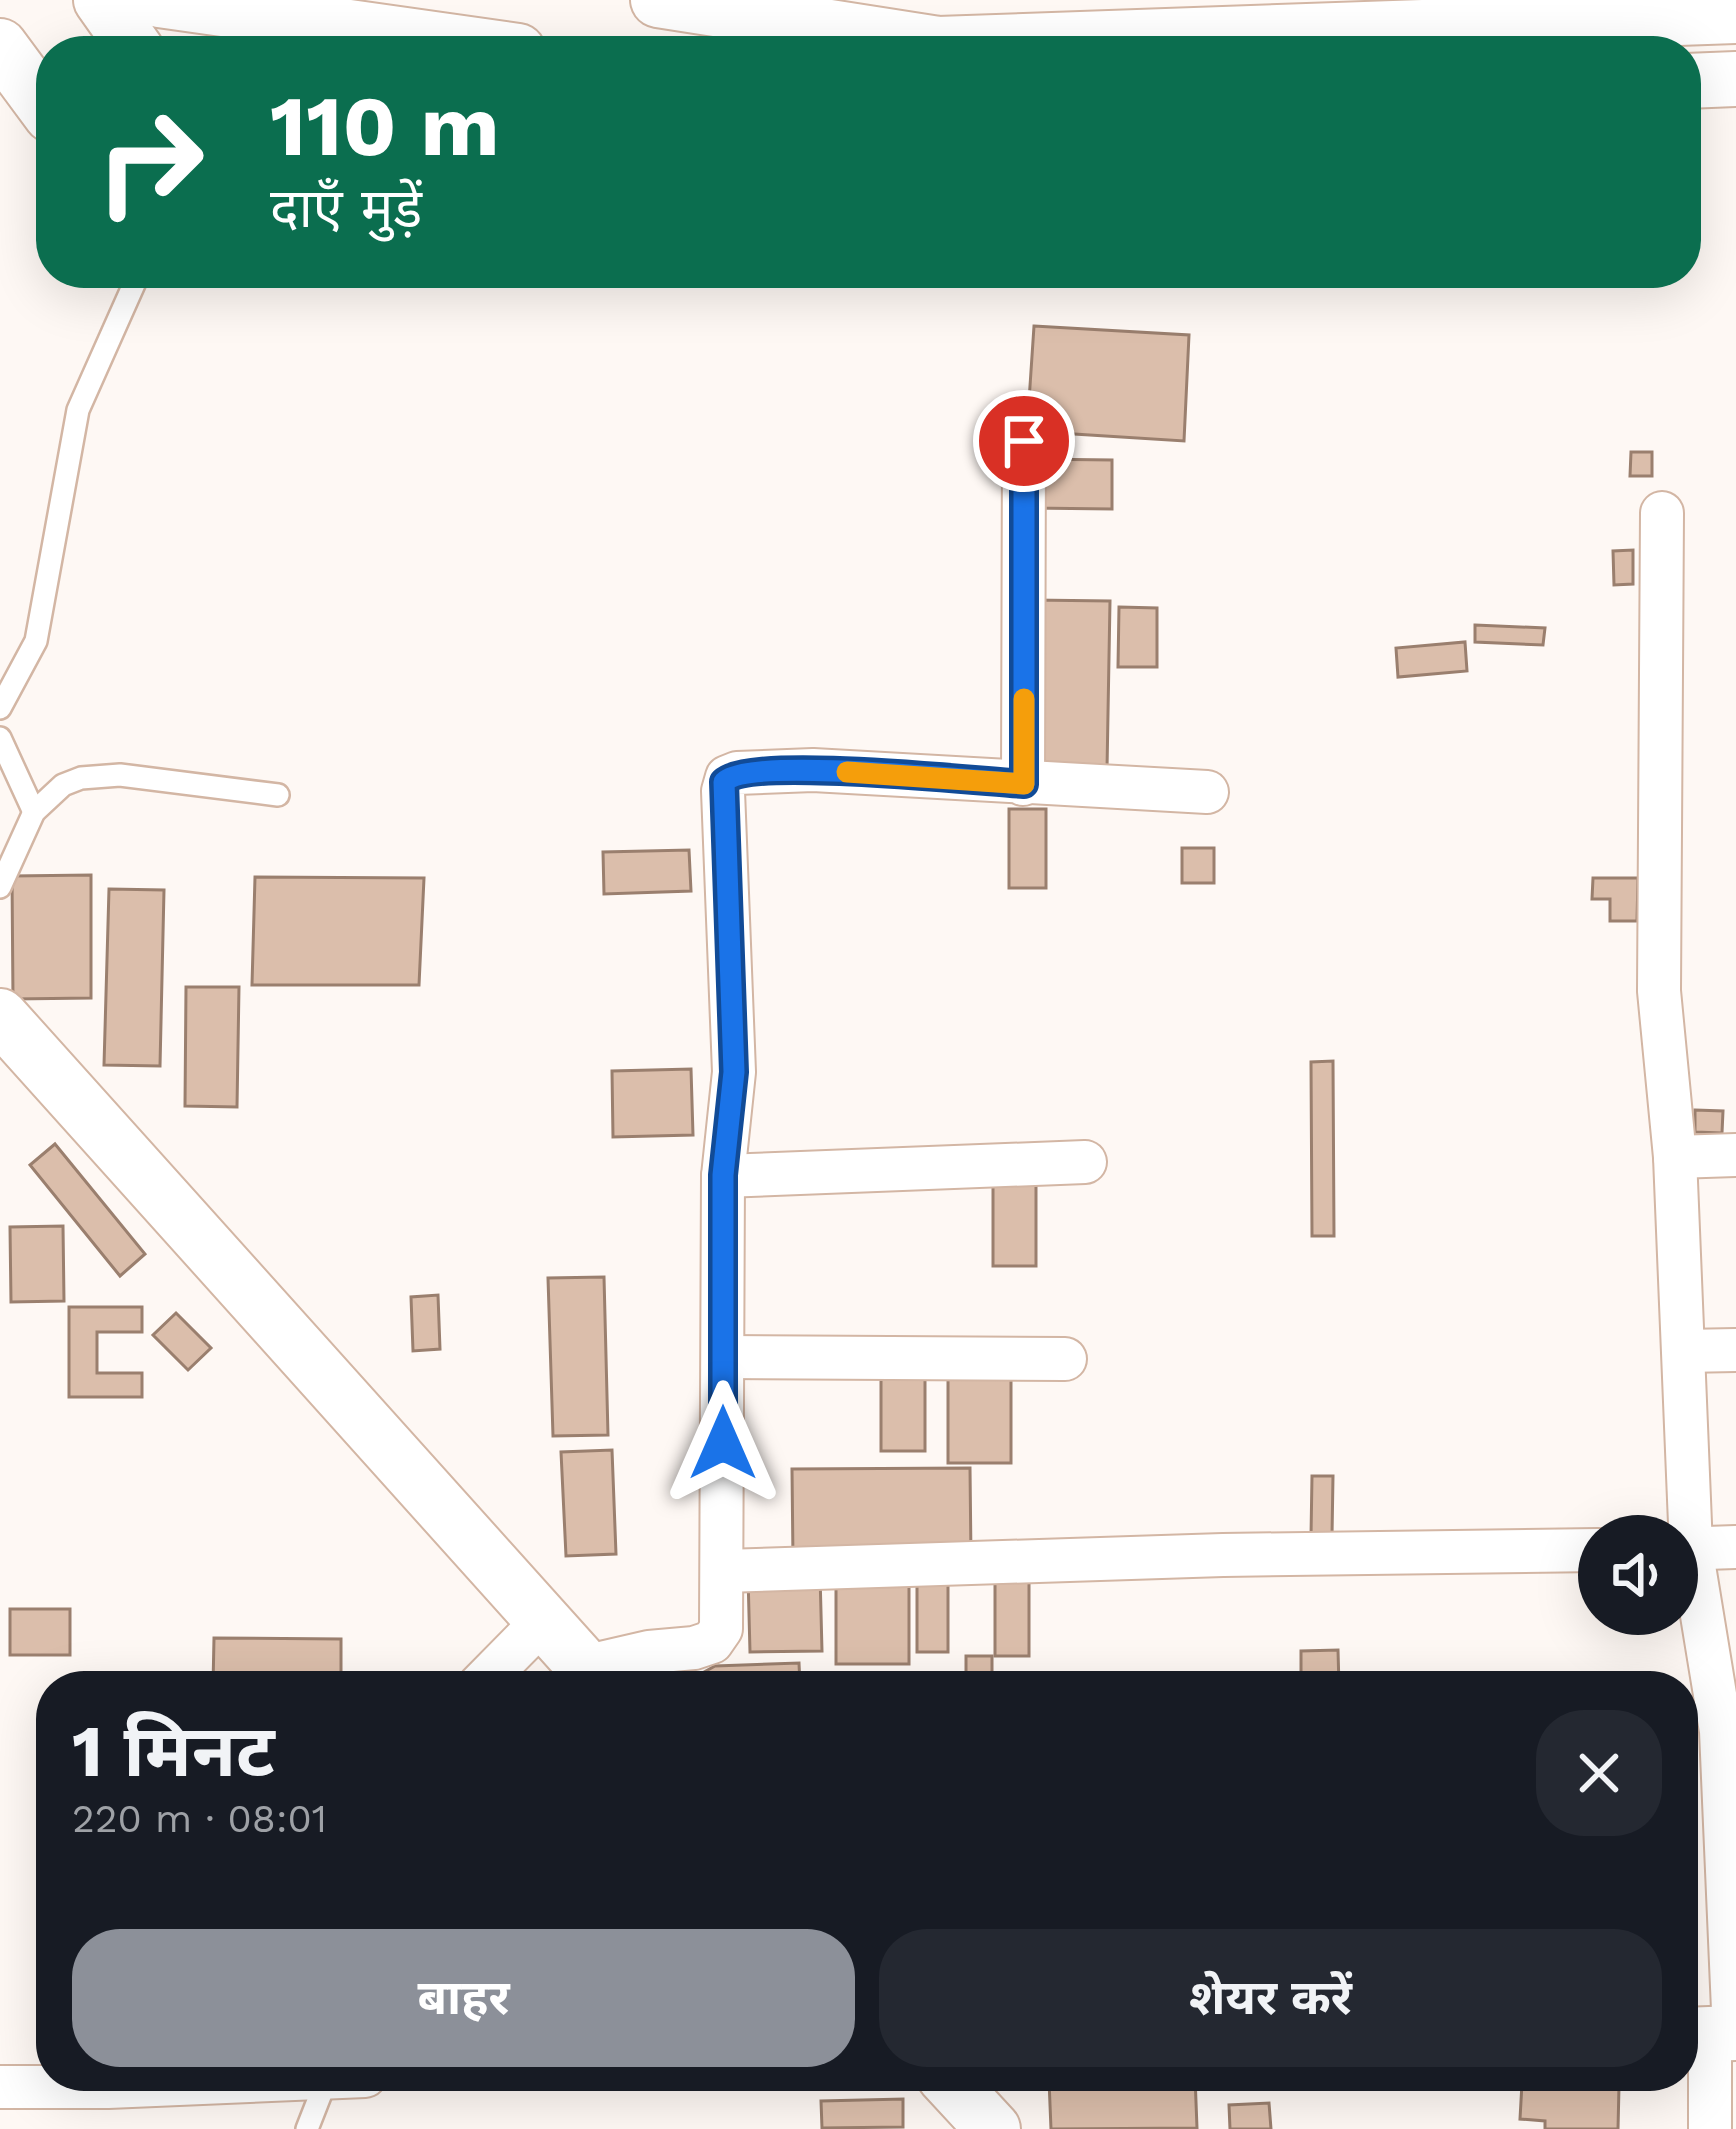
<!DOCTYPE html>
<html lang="hi">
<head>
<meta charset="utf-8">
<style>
  :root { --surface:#171b24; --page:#242831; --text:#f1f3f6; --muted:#9ea1a6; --accent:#8c9099 }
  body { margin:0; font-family:"Work Sans","Noto Sans Devanagari",sans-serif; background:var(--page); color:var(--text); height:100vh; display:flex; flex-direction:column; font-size:45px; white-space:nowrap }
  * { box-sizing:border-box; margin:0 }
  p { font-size:39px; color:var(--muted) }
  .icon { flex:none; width:66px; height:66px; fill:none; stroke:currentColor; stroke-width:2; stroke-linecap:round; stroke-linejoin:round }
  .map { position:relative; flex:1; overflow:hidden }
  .side { position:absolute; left:36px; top:1671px; width:1662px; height:420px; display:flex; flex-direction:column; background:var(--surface); border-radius:48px; box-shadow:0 12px 48px #0002 }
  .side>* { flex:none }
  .hud { position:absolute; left:36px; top:36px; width:1665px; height:252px; border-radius:48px; box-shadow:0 12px 48px #0002; background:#0b6e4f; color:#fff; overflow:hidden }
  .buttons { position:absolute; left:1578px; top:1515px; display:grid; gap:24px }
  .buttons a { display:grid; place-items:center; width:120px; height:120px; border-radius:50%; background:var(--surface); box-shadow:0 12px 48px #0002; font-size:60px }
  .pin { position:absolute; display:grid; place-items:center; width:102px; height:102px; color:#fff; margin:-51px; border:6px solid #fff; border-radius:50%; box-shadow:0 3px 12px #0007 }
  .me { position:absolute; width:132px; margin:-66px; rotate:0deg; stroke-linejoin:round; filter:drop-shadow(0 0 9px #0008) }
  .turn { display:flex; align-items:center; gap:42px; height:252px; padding:0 36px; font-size:54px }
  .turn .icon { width:156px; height:156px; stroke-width:2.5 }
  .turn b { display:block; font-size:84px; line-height:102px }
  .round { display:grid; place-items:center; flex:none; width:126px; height:126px; border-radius:48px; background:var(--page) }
  .head { display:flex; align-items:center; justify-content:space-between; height:204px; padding:0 36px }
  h1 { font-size:72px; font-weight:700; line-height:90px }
  .primary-button { display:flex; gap:24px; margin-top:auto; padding:24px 36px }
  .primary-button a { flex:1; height:138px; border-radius:48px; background:var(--accent); color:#fff; font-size:48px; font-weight:700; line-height:138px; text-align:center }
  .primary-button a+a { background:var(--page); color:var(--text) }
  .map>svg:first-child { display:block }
  .building { fill:#dbbeab; stroke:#9a7f6e; stroke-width:3 }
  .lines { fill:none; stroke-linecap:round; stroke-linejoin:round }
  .service-casing { stroke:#d3b6a4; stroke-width:26 }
  .minor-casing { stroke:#d3b6a4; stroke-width:46 }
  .tertiary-casing { stroke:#d3b6a4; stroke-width:58 }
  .service { stroke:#fff; stroke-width:21 }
  .minor { stroke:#fff; stroke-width:42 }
  .tertiary { stroke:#fff; stroke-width:54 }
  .route-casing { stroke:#114b97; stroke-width:30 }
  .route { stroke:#1a73e8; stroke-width:21 }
  .slow { stroke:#f59e0b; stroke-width:21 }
</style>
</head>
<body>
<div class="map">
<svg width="1736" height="2129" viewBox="0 0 1736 2129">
  <rect width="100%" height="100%" fill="#fef8f4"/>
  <g class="building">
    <path d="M1034,326L1189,335L1184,441L1027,431Z"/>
    <path d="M1631,452H1652V476H1630Z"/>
    <path d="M1031,459L1112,460V509L1030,508Z"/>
    <path d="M1633,550V584L1614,585L1613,551Z"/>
    <path d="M1032,600L1110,601L1107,770L1029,768Z"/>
    <path d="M1119,607L1157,608V667H1118Z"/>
    <path d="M1475,625L1545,628L1543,645L1475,642Z"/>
    <path d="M1465,642L1467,671L1398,677L1396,648Z"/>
    <rect x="1009" y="809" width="37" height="79"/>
    <rect x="1182" y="848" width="32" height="35"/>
    <path d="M689,850L691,891L604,894L603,852Z"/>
    <path d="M91,875V998L13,999L12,876Z"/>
    <path d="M255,877L424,878L419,985H252Z"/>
    <path d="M1593,878H1638L1637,921H1610V899H1592Z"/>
    <path d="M109,889L164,890L160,1066L104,1065Z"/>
    <path d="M186,987H239L237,1107L185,1106Z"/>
    <path d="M1333,1061L1334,1236H1312L1311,1062Z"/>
    <path d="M691,1069L693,1135L613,1137L612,1071Z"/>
    <path d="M1695,1110L1723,1111L1722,1133L1695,1132Z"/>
    <path d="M55,1144L145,1254L120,1276L30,1165Z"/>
    <rect x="993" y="1185" width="43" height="81"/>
    <path d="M63,1226L64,1301L11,1302L10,1227Z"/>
    <path d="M604,1277L608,1435L553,1436L548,1278Z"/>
    <path d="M438,1295L440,1349L413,1351L411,1297Z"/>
    <path d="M69,1307H142V1332H97V1373H142V1397H69Z"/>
    <path d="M176,1313L211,1348L188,1370L153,1335Z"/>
    <rect x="881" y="1367" width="44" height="84"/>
    <rect x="948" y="1372" width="63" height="91"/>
    <path d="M612,1450L616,1554L566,1556L561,1452Z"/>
    <path d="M970,1468L971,1558L793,1560L792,1469Z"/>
    <path d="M1312,1476H1333L1332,1536H1311Z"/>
    <rect x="836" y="1573" width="73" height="91"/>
    <rect x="917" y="1573" width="31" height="79"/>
    <rect x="995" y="1573" width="34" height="83"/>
    <path d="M820,1574L822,1651L750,1652L748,1576Z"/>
    <rect x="10" y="1609" width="60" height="46"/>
    <path d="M214,1638L341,1639V1686H213Z"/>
    <path d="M1338,1650L1339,1686H1301V1651Z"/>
    <rect x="966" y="1656" width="26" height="30"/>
    <path d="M799,1663L800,1686H679L715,1666Z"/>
    <path d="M1195,2076L1197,2128L1051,2129L1049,2080Z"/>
    <path d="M1522,2083L1619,2086L1618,2129H1545V2121L1520,2119Z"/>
    <path d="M903,2099V2127L822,2128L821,2101Z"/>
    <path d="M1269,2103L1271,2129H1230L1229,2105Z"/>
  </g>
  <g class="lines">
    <g class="service-casing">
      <g id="service">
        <path d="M0,708L36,641L78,410L139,273"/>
        <path d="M0,738L34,812"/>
        <path d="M0,887L34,812L63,785L81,778L120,775L278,795"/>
        <path d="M307,2129L327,2078"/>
      </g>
    </g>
    <g class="minor-casing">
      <g id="minor">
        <path d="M1662,513L1659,991L1675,1157L1691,1548L1721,1731L1734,2033"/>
        <path d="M1023,784L1024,441"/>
        <path d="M1675,1157L1736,1155"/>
        <path d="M723,1176L1085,1162"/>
        <path d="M1684,1351L1736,1350"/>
        <path d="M723,1357L1065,1359"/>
        <path d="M1677,1549L1736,1547"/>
        <path d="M724,1571L1223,1555L1599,1550"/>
        <path d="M584,1667L649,1652L694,1648L712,1642L721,1629L723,1176L734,1072L723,791L727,777L737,773L813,770L1207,792"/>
        <path d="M479,1686L543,1621"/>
        <path d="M0,2087H108L365,2076"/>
        <path d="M1710,2129V2034"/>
      </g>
    </g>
    <g class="tertiary-casing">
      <g id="tertiary">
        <path d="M101,0L137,51"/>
        <path d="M159,0L518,51"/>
        <path d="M658,0L938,44L1736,16"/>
        <path d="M0,46L51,115"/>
        <path d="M1686,81L1736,79"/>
        <path d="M0,1016L602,1686"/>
        <path d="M1683,2035L1736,2033"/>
        <path d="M944,2076L993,2129"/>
      </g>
    </g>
    <use href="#service" class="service"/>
    <use href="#minor" class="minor"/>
    <use href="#tertiary" class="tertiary"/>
  </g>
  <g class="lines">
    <g class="route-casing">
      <path id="route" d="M723,1443V1175L734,1072L724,782C749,756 976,781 1024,784V441"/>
    </g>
    <use href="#route" class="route"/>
    <path class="slow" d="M847,772L1024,784V699"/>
  </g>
</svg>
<div class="buttons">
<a><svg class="icon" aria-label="sound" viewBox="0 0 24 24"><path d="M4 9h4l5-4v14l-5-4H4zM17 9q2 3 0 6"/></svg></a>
</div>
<div class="pin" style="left:1024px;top:441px;background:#d93025"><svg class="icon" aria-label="arrive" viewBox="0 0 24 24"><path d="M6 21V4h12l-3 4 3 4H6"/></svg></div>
<svg class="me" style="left:723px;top:1443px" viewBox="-20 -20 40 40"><path d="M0-17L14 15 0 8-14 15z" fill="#1a73e8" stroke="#fff" stroke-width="4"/></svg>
<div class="hud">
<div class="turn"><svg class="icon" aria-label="right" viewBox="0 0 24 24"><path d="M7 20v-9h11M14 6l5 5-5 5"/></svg><div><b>110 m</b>दाएँ मुड़ें</div></div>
</div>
<section class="side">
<div class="head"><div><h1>1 मिनट</h1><p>220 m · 08:01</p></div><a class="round"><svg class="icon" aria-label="close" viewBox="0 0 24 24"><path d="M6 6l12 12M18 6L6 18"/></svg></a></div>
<div class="primary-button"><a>बाहर</a><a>शेयर करें</a></div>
</section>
</div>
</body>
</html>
